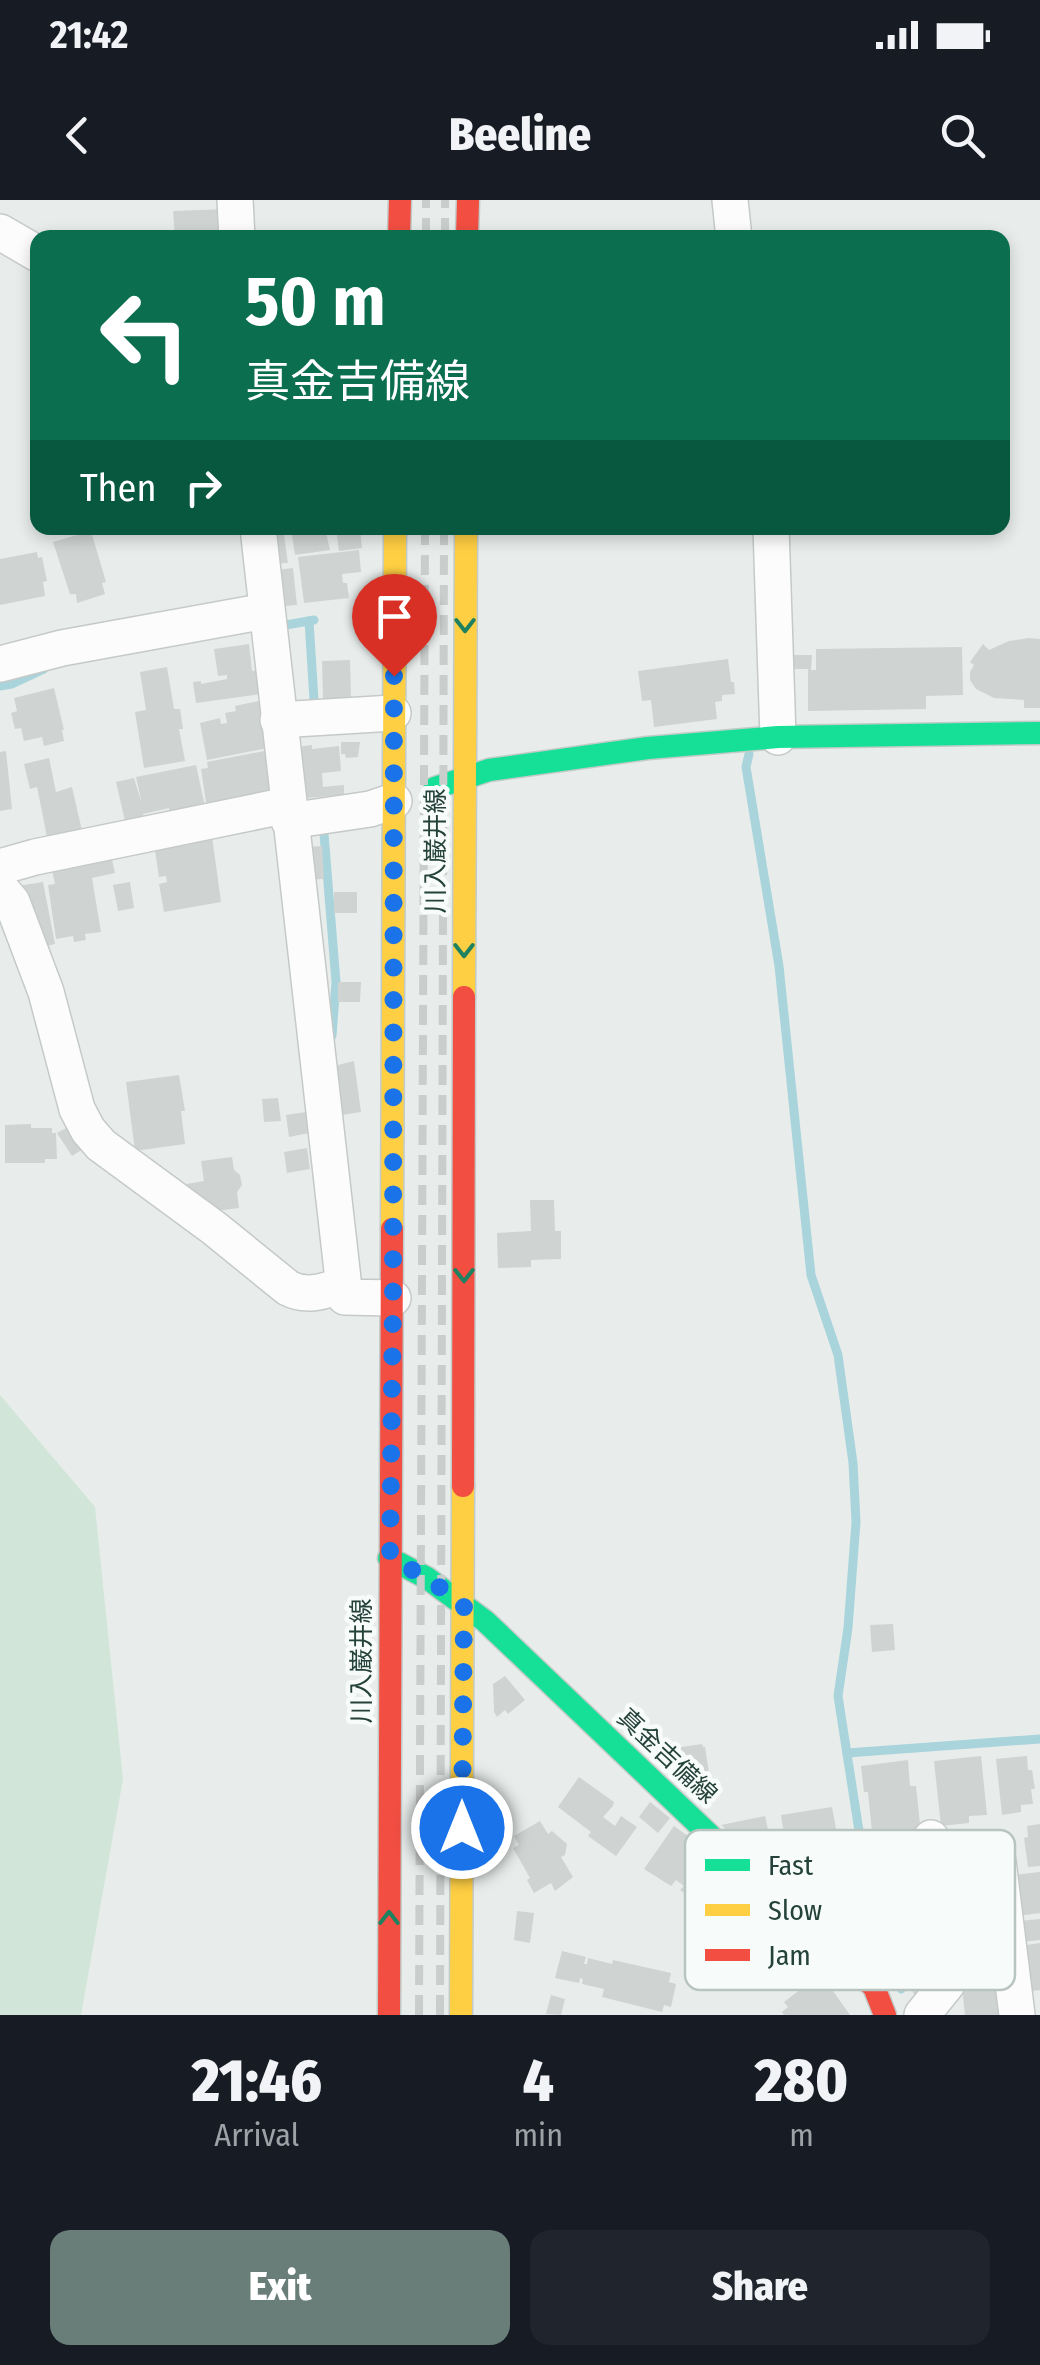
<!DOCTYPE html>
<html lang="en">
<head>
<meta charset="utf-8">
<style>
  :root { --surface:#171b24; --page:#20242c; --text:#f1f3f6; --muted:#9ea1a6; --accent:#697e78 }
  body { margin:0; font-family:"Fira Sans Condensed","Noto Sans JP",sans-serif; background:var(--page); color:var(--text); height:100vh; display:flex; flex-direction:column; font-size:38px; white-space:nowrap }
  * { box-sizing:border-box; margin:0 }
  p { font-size:32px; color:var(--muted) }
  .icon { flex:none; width:55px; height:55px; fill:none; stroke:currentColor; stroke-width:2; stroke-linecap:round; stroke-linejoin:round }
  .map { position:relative; height:1815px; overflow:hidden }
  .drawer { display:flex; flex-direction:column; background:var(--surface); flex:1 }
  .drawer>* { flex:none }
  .hud { position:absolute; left:30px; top:30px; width:980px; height:305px; border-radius:20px; box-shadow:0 5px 15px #0003; background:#0b6e4f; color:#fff; overflow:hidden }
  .pin { position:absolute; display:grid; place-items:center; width:85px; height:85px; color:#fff; margin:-102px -42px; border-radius:50% 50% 50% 0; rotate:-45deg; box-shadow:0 0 10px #0007 }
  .pin .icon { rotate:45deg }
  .me { position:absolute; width:110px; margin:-55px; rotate:0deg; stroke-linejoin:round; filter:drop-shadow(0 0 8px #0008) }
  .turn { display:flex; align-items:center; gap:35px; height:210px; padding:0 50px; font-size:45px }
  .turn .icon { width:130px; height:130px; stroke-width:2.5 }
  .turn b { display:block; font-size:70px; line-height:85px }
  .then { display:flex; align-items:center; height:95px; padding:0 50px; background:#0003; gap:20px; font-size:38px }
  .eta { display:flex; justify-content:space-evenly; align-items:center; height:170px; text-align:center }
  .eta b { font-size:60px; font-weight:800; line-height:70px }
  .cta { display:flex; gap:20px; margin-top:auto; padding:20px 50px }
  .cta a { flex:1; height:115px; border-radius:20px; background:var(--accent); color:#fff; font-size:40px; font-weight:800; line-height:115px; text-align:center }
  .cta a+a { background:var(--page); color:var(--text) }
  .status { display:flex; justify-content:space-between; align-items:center; height:70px; padding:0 50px; background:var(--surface); direction:ltr }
  .status svg { height:28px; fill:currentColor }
  header { display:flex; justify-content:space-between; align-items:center; height:130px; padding:0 50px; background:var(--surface); font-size:45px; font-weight:800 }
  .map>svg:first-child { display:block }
  .green { fill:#d1e6d8 }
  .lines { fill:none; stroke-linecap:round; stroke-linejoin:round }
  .stream { stroke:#a9d4db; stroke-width:9 }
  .building { fill:#cfd4d2 }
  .street-casing { stroke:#c5cac8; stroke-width:38 }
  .fast-casing { stroke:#c3cbc8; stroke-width:25 }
  .slow-casing { stroke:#c3cbc8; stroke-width:25 }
  .jam-casing { stroke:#c3cbc8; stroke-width:25 }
  .street { stroke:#fcfcfc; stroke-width:35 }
  .fast { stroke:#16e098; stroke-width:22 }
  .slow { stroke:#ffcf43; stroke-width:22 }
  .jam { stroke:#f24e42; stroke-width:22 }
  .rail { stroke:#c9cdcc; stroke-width:8; stroke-dasharray:20 10; stroke-linecap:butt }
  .oneway { stroke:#1e8160 }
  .route { stroke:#1a73e8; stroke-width:18; stroke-dasharray:0 32.4 }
  .labels { text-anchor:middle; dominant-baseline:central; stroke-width:9; stroke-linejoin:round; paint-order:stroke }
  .street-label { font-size:25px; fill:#24423a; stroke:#f7fbf9 }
  .key { fill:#f7fbf9; stroke:#b8c4c0; stroke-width:2.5 }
  .key-label { font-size:28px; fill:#24423a }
</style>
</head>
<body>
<div class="status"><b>21:42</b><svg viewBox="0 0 49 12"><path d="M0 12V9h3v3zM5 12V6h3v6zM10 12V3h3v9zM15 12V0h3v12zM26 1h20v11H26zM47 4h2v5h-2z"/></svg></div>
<header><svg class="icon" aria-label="back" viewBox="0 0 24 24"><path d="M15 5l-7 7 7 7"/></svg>Beeline<svg class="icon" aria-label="search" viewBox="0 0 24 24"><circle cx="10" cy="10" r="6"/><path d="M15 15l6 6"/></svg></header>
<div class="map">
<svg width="1040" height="1815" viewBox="0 0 1040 1815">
  <rect width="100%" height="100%" fill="#e8edeb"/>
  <path class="green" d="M0,1195L95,1307L123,1579L81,1815H0Z"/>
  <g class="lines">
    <g class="stream">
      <path d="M309,421L314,500"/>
      <path d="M275,427L314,420"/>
      <path d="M0,486L12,484L44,469"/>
      <path d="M749,554L746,567L779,766L811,1075L838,1155L853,1263L856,1322L848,1428L838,1496L871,1708L901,1789"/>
      <path d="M324,634L336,782L332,836"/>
      <path d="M847,1553L1040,1539"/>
    </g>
  </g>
  <g class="building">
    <path d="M228,9L230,37L175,38L173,11Z"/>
    <path d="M265,328H283L288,363L268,364Z"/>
    <path d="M291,328H325L330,350L295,355Z"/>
    <path d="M336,328H360L362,348L339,351Z"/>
    <path d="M91,331L106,382L102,383L105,394L77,403L76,394H70L53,342Z"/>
    <path d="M359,350L361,372L342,374L343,383H347L349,398L304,403L298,357Z"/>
    <path d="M37,352L38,358L42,357L47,381L43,382L45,396L0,405V359Z"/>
    <path d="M293,368L297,405L273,407L269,371Z"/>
    <path d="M1029,438L1040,439V508H1024V500L994,498L976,489L970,480V472L974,465L970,462L983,444L989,450L1009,441Z"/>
    <path d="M249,444L252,471L258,470L261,494L196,503L193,482L201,481V484L227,479V475L218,476L214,449Z"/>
    <path d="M962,447L963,495L926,496V509L808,511V469H792L793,455H812L811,470H816V449Z"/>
    <path d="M728,459L731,482H734L735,494L722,495V501L715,502L717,519L654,527L651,500L642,501L638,471Z"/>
    <path d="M350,460L351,498L323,499L322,461Z"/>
    <path d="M167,467L174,509H180L183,529H179L185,561L144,568L135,512L146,510L140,472Z"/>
    <path d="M54,488L64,530H62L64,541L44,546L42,537L24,541L21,528L15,529L11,513L17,511L14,498Z"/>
    <path d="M263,500L268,548L207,560L200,523L220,518L221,524L227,523L225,513L236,511L235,506Z"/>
    <path d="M341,542H360L358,557L346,558L345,554H341Z"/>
    <path d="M312,545V549L339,546L341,571L322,573L323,587L344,585V595L294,599L288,548Z"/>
    <path d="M269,550L275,597L207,609L201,569L208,568L207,562Z"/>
    <path d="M6,551L12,609L0,611V552Z"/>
    <path d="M49,558L56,592L72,587L83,635L48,642L37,587L30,589L24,564Z"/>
    <path d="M196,565L206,611L171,618L169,608L143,614L144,617L125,621L116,582L134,578L142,604L136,577Z"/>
    <path d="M212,636L221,702L164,712L159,684L167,682L166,676L159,677L154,644Z"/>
    <path d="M322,646L324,679L304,680L303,647Z"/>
    <path d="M110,651L115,673L92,678L101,732L85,734L86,740L74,742L73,736L56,739L48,685L55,684L51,665Z"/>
    <path d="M43,682L55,744L34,749L18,686Z"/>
    <path d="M130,682L134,708L118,711L113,685Z"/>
    <rect x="334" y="692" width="23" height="21"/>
    <path d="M338,782H361L360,802H338Z"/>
    <path d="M354,861L361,912L342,915L334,866Z"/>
    <path d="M179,875L185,911H181L185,944L135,951L126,882Z"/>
    <path d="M278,898L281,921L264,922L262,899Z"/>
    <path d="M306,912L309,933L289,937L286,915Z"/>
    <path d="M77,922L91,944L72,956L57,933Z"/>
    <path d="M31,924V928H52V933H56L57,959H45V963H5V925Z"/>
    <path d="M307,948L310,969L287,973L284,952Z"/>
    <path d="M232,957L234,970L240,975L242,985L237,992L239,1008L208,1012L190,1006L187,984L204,981L201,961Z"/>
    <path d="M530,1000H554L555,1031H561V1059L531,1060V1067L498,1068L497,1033L531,1031Z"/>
    <path d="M893,1424L895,1450L872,1452L870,1425Z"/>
    <path d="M505,1476L525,1500L508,1514L505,1510L497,1517L494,1512L493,1484Z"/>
    <path d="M702,1544L703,1547H705L710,1579L677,1582L646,1552Z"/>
    <path d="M981,1556L987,1615L969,1616V1623L941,1626L934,1561Z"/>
    <path d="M1027,1556L1028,1570H1032L1035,1589H1031L1033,1604L1021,1605V1612L1002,1615L996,1559Z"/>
    <path d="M908,1560L910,1586H916L921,1634L901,1636V1639L873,1642L868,1592H864L861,1566Z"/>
    <path d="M579,1577L614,1602L613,1606L603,1617L615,1626L621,1616L637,1627L616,1656L588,1636L591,1632L558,1607Z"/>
    <path d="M650,1602L670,1618L658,1633L639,1617Z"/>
    <path d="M832,1607L838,1639L786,1648L781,1615Z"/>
    <path d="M765,1616L770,1638L742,1644L721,1625Z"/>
    <path d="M540,1621L548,1634L552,1631L567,1644L565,1655L561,1657L573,1677L555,1691L551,1683L534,1693L527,1680L530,1678L513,1648L519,1645L514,1636Z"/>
    <path d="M1040,1624V1666L1028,1667L1024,1638L1028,1637L1027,1626Z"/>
    <path d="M674,1626L724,1662L696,1701L680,1690L684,1686L676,1680L671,1686L644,1669Z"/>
    <path d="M1040,1672V1713L1018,1716L1014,1675Z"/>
    <path d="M517,1711L534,1713L530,1743L514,1740Z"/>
    <path d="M1040,1719V1740L1021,1742L1019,1721Z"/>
    <path d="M929,1724L937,1776L917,1801L904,1772L899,1728Z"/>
    <path d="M1040,1743V1790L1024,1792L1020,1757L1028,1756L1026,1745Z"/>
    <path d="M562,1751L586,1757L584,1764H587L588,1758L612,1764L613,1760L671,1773L669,1782L676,1784L671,1807L664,1805L662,1812L602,1797L604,1789L582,1784L583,1779L580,1778L579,1783L555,1778Z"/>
    <path d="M996,1765L1002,1815H965L960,1770Z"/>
    <path d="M821,1774L850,1815H784L782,1812L788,1807L784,1802Z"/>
    <path d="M551,1795L565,1799L561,1815L546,1814Z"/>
  </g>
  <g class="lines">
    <g class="street-casing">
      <g id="street">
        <path d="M235,0L237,38"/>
        <path d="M730,0L734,38"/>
        <path d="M0,32L38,54"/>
        <path d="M258,328L345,1097L393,1098"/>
        <path d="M771,328L778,537"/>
        <path d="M0,464L62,448L266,411"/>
        <path d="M278,520L393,513"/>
        <path d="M289,621L370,609L394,601"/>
        <path d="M0,667L35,657L288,605"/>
        <path d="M0,688L12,702L46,792L77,909L88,930L101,945L214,1028L288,1088C307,1098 324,1091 343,1085"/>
        <path d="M998,1661L1017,1815"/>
        <path d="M943,1743L1006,1732"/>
        <path d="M922,1815L947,1784L931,1638"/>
      </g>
    </g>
    <g class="fast-casing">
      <g id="fast">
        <path d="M435,588L489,570L648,548L778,537L1040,533"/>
        <path d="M389,1358L427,1378L485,1421L801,1722"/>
      </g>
    </g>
    <g class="slow-casing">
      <g id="slow">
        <path d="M464,797L466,328"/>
        <path d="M392,1029L395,328"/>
        <path d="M461,1815L463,1286"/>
      </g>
    </g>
    <g class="jam-casing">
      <g id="jam">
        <path d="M399,38L400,0"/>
        <path d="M467,38L468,0"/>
        <path d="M463,1286L464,797"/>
        <path d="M801,1722L874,1787L885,1815"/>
        <path d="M389,1815L392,1029"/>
      </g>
    </g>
    <use href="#street" class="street"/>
    <use href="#fast" class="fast"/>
    <use href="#slow" class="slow"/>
    <use href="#jam" class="jam"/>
    <g class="rail">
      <path d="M426,38V0"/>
      <path d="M445,38V0"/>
      <path d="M419,1815L425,328"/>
      <path d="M440,1815L444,328"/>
    </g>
  </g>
  <defs><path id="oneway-chevron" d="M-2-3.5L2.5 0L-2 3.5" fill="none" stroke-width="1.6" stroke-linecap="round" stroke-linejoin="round" transform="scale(2.5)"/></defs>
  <g class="oneway">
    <use href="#oneway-chevron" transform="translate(465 425) rotate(90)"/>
    <use href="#oneway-chevron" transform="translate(464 750) rotate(90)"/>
    <use href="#oneway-chevron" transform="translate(464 1075) rotate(90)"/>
    <use href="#oneway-chevron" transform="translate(389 1718) rotate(-90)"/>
  </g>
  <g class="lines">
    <path class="route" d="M394,476L393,1098L390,1358L427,1378L464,1405L462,1628"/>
  </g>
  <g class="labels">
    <g class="street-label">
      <text transform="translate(436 651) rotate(-90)">川入巌井線</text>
      <text transform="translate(362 1461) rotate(-90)">川入巌井線</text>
      <text transform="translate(667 1556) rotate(43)">真金吉備線</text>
    </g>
  </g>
  <rect x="685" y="1630" width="330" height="160" rx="15" class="key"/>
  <rect x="705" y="1659" width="45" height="12" fill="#16e098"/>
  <rect x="705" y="1704" width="45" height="12" fill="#ffcf43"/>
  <rect x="705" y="1749" width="45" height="12" fill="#f24e42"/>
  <g class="key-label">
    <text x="768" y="1675">Fast</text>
    <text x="768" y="1720">Slow</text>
    <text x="768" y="1765">Jam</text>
  </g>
</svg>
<div class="pin" style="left:394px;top:476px;background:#d93025"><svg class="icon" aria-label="arrive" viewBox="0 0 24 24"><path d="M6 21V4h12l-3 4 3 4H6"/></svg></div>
<svg class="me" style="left:462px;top:1628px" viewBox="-20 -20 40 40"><circle r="17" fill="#1a73e8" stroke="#fff" stroke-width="3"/><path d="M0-11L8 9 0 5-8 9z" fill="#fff"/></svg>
<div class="hud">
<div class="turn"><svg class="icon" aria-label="left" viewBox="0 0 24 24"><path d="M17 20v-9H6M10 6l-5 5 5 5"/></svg><div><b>50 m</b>真金吉備線</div></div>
<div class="then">Then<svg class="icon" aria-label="right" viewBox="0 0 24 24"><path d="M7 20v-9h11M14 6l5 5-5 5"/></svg></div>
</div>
</div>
<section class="drawer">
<div class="eta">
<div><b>21:46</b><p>Arrival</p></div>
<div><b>4</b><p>min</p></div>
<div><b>280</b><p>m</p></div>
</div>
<div class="cta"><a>Exit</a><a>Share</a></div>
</section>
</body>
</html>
